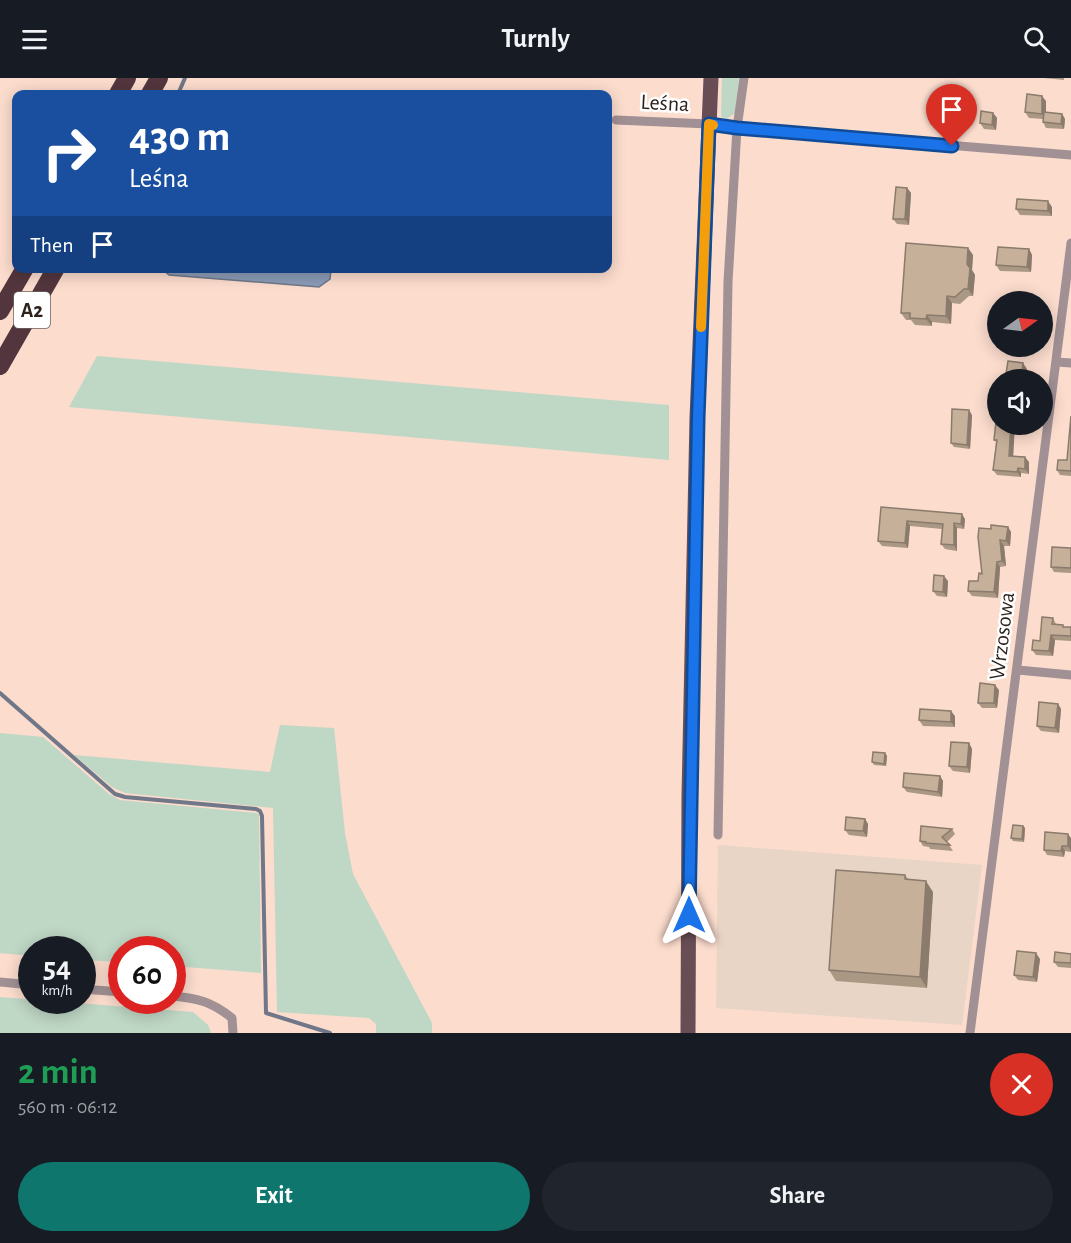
<!DOCTYPE html>
<html lang="en">
<head>
<meta charset="utf-8">
<style>
  :root { --surface:#171b24; --page:#20242c; --text:#f1f3f6; --muted:#9ea1a6; --accent:#0f766e }
  body { margin:0; font-family:"Alegreya Sans",sans-serif; background:var(--page); color:var(--text); height:100vh; display:flex; flex-direction:column; font-size:22px; white-space:nowrap }
  * { box-sizing:border-box; margin:0 }
  p { font-size:20px; color:var(--muted) }
  .icon { flex:none; width:33px; height:33px; fill:none; stroke:currentColor; stroke-width:2; stroke-linecap:round; stroke-linejoin:round }
  .map { position:relative; height:955px; overflow:hidden }
  .details { display:flex; flex-direction:column; background:var(--surface); flex:1 }
  .details>* { flex:none }
  .guide { position:absolute; left:12px; top:12px; width:600px; height:183px; border-radius:12px; box-shadow:0 3px 15px #0003; background:#1a4fa0; color:#fff; overflow:hidden }
  .needle { width:39px; rotate:76deg }
  .fabs { position:absolute; left:987px; top:213px; display:grid; gap:12px }
  .fabs a { display:grid; place-items:center; width:66px; height:66px; border-radius:50%; background:var(--surface); box-shadow:0 3px 15px #0003; font-size:30px }
  .speed { position:absolute; left:18px; top:858px; display:flex; gap:12px; font-size:30px; font-weight:700; text-align:center }
  .speed>* { display:grid; place-content:center; width:78px; height:78px; border-radius:50%; background:var(--surface); box-shadow:0 3px 15px #0003; line-height:1 }
  .speed small { font-size:15px; font-weight:400 }
  .speed .limit { border:9px solid #d22; background:#fff; color:#111 }
  .pin { position:absolute; display:grid; place-items:center; width:51px; height:51px; color:#fff; margin:-62px -26px; border-radius:50% 50% 50% 0; rotate:-45deg; box-shadow:0 0 6px #0007 }
  .pin .icon { rotate:45deg }
  .me { position:absolute; width:66px; margin:-33px; rotate:0deg; stroke-linejoin:round; filter:drop-shadow(0 0 4px #0008) }
  .turn { display:flex; align-items:center; gap:21px; height:126px; padding:0 18px; font-size:27px }
  .turn .icon { width:78px; height:78px; stroke-width:2.5 }
  .turn b { display:block; font-size:42px; line-height:51px }
  .then { display:flex; align-items:center; height:57px; padding:0 18px; background:#0003; gap:12px; font-size:22px }
  .round { display:grid; place-items:center; flex:none; width:63px; height:63px; border-radius:32px; background:var(--page) }
  .overview { display:flex; align-items:center; justify-content:space-between; height:102px; padding:0 18px }
  h1 { font-size:36px; font-weight:700; line-height:45px; color:#1e9e55 }
  .cta { display:flex; gap:12px; margin-top:auto; padding:12px 18px }
  .cta a { flex:1; height:69px; border-radius:36px; background:var(--accent); color:#fff; font-size:24px; font-weight:700; line-height:69px; text-align:center }
  .cta a+a { background:var(--page); color:var(--text) }
  header { display:flex; justify-content:space-between; align-items:center; height:78px; padding:0 18px; background:var(--surface); font-size:27px; font-weight:700 }
  .map>svg:first-child { display:block }
  .commercial { fill:#e9d5c6 }
  .green { fill:#bfd7c5 }
  .water { fill:#8b9bb6; stroke:#6f7788; stroke-width:1.5 }
  .lines { fill:none; stroke-linecap:round; stroke-linejoin:round }
  .stream { stroke:#6f7788; stroke-width:4 }
  .street { stroke:#a19094; stroke-width:9 }
  .primary { stroke:#684d54; stroke-width:15 }
  .highway { stroke:#53363d; stroke-width:18 }
  .wall { fill:#aa9784 }
  .shaded-wall { fill:#8b7b6c }
  .building { fill:#c6b09a; stroke:#8b7b6c; stroke-width:1.5 }
  .route-casing { stroke:#114b97; stroke-width:15 }
  .route { stroke:#1a73e8; stroke-width:10 }
  .slow { stroke:#f59e0b; stroke-width:10 }
  .labels { text-anchor:middle; dominant-baseline:central; stroke-width:5; stroke-linejoin:round; paint-order:stroke }
  .shield { fill:#fff; stroke:#6c6460; stroke-width:1.5 }
  .shield-label { font-size:21px; font-weight:bold; fill:#2d221c }
  .street-label { font-size:22px; fill:#2d221c; stroke:#fff }
</style>
</head>
<body>
<header><svg class="icon" aria-label="menu" viewBox="0 0 24 24"><path d="M4 6h16M4 12h16M4 18h16"/></svg>Turnly<svg class="icon" aria-label="search" viewBox="0 0 24 24"><circle cx="10" cy="10" r="6"/><path d="M15 15l6 6"/></svg></header>
<div class="map">
<svg width="1071" height="955" viewBox="0 0 1071 955">
  <rect width="100%" height="100%" fill="#fbdccd"/>
  <path class="commercial" d="M718,767L982,787L962,947L716,930Z"/>
  <g class="green">
    <path d="M722,0H739L735,35L727,41L721,39Z"/>
    <path d="M97,278L669,327V382L69,329Z"/>
    <path d="M280,647L334,650L345,755L353,796L432,945V955H376V946L369,940L277,934L273,730L125,715L112,709L74,677L270,694Z"/>
    <path d="M0,655L43,659L109,716L120,722L257,735L259,737L261,895L173,888L172,872H122L121,884L83,882L82,872H32L31,878L0,875Z"/>
    <path d="M0,919L193,934L208,947L211,955H0Z"/>
  </g>
  <path class="water" d="M162,191V190L331,191L330,201L319,209L169,197Z"/>
  <g class="lines">
    <g class="stream">
      <path d="M178,16L185,0"/>
      <path d="M0,615L115,716L125,719L256,731L260,733L262,738L266,935L330,955"/>
    </g>
    <g class="street">
      <path d="M616,42L709,46L737,50L1071,77"/>
      <path d="M1057,284L1071,285"/>
      <path d="M1018,592L1071,597"/>
      <path d="M718,757L728,204L737,50L744,0"/>
      <path d="M0,904L32,907"/>
      <path d="M82,911L122,914"/>
      <path d="M172,918C198,920 212,924 232,940L233,955"/>
      <path d="M970,955L1071,165"/>
    </g>
    <path class="primary" d="M688,955L689,718L697,340L711,0"/>
    <g class="highway">
      <path d="M118,16L127,0"/>
      <path d="M150,16L159,0"/>
      <path d="M0,233L25,190"/>
      <path d="M0,288L56,190"/>
    </g>
  </g>
  <g class="wall">
    <path d="M1044,0H1064V2Z"/>
    <path d="M1046,23V34L1062,36L1065,41L1064,51L1046,50L1043,44V41L1029,40L1025,34Z"/>
    <path d="M993,35L997,40L996,52L984,51L980,45Z"/>
    <path d="M907,110L911,115L909,147L897,146L893,141Z"/>
    <path d="M1052,129V138L1020,137L1016,131Z"/>
    <path d="M968,170L973,177L972,192L975,197L973,218H969L960,226L952,225L951,246L932,244V248L915,247L911,242H906L901,235Z"/>
    <path d="M1029,171L1032,177L1031,194L1000,193L996,187Z"/>
    <path d="M972,337L970,371L954,369L951,365Z"/>
    <path d="M1071,338V398L1060,397L1057,392L1067,382Z"/>
    <path d="M996,344L1013,378L1029,384V396L1021,395V399L997,397L993,392L996,364L994,362Z"/>
    <path d="M881,429L965,441L964,451L957,450V473L945,471L941,466L942,451L910,448L908,470L882,468L878,463Z"/>
    <path d="M1008,449L1011,454L1010,468H1004L1006,488L1000,489L998,520L972,518L968,513L978,503L982,496L991,451Z"/>
    <path d="M1071,470V495L1054,494L1051,489Z"/>
    <path d="M948,503L947,519L937,518L933,513Z"/>
    <path d="M1053,540L1056,546L1065,549H1071V563L1055,562L1053,578L1036,577L1032,572L1040,563Z"/>
    <path d="M999,612L997,630H982L978,625Z"/>
    <path d="M1058,626L1061,631L1059,655L1041,653L1037,648Z"/>
    <path d="M955,638V649L923,648L919,642Z"/>
    <path d="M969,665L972,671L970,695L953,693L949,688Z"/>
    <path d="M885,675L887,678L886,688L874,687L872,684Z"/>
    <path d="M940,698L943,703L942,719L907,714L903,709Z"/>
    <path d="M865,741L868,746L867,759L849,757L845,752Z"/>
    <path d="M1023,748L1025,750L1024,764L1013,763L1011,760Z"/>
    <path d="M952,751L955,756L947,764L953,773L930,771L929,769L923,768L920,763Z"/>
    <path d="M1071,760V774L1065,773L1064,779L1047,777L1044,772Z"/>
    <path d="M905,797L909,802L933,814L927,910L836,903L829,892Z"/>
    <path d="M1071,876V890L1058,889L1054,884Z"/>
    <path d="M1040,881L1037,904L1018,902L1014,897Z"/>
  </g>
  <g class="shaded-wall">
    <path d="M1042,18L1046,23V41L1042,36Z"/>
    <path d="M993,35L997,40L996,52L992,47Z"/>
    <path d="M1062,36L1065,41L1064,51L1061,46Z"/>
    <path d="M907,110L911,115L909,147L905,141Z"/>
    <path d="M1048,123L1052,129V138L1048,133Z"/>
    <path d="M968,170L973,177L972,192L975,197L973,218L968,211L967,186Z"/>
    <path d="M1029,171L1032,177L1031,194L1027,189Z"/>
    <path d="M947,218L952,225L951,246L946,238Z"/>
    <path d="M927,237L932,244V248L926,241Z"/>
    <path d="M1023,285L1027,291L1025,302H1021Z"/>
    <path d="M969,332L972,337L970,371L967,367Z"/>
    <path d="M1011,346H1015L1013,383L1009,378Z"/>
    <path d="M1025,379L1029,384V396L1025,391Z"/>
    <path d="M1018,390L1021,395V399L1017,394Z"/>
    <path d="M962,436L965,441L964,451L961,446Z"/>
    <path d="M907,443L910,448L908,470L905,465Z"/>
    <path d="M954,445L957,450V473L954,467Z"/>
    <path d="M1008,449L1011,454L1010,468L1006,463Z"/>
    <path d="M1000,462L1004,468L1006,488L1002,483Z"/>
    <path d="M997,484L1000,489L998,520L994,514Z"/>
    <path d="M944,498L948,503L947,519L943,514Z"/>
    <path d="M1051,557L1055,562L1053,578L1049,573Z"/>
    <path d="M995,607L999,612L997,630L994,625Z"/>
    <path d="M1058,626L1061,631L1059,655L1055,650Z"/>
    <path d="M951,633L955,638V649L951,644Z"/>
    <path d="M969,665L972,671L970,695L967,689Z"/>
    <path d="M885,675L887,678L886,688L884,686Z"/>
    <path d="M940,698L943,703L942,719L938,714Z"/>
    <path d="M865,741L868,746L867,759L863,753Z"/>
    <path d="M1023,748L1025,750L1024,764L1022,761Z"/>
    <path d="M1068,756L1071,760V773L1068,768Z"/>
    <path d="M1062,768L1065,773L1064,779L1061,773Z"/>
    <path d="M926,803L933,814L927,910L920,899Z"/>
    <path d="M1036,875L1040,881L1037,904L1033,899Z"/>
  </g>
  <g class="building">
    <path d="M1027,16L1042,18V36L1025,34Z"/>
    <path d="M981,33L993,35L992,47L980,45Z"/>
    <path d="M1044,34L1062,36L1061,46L1043,44Z"/>
    <path d="M896,109L907,110L905,141H893Z"/>
    <path d="M1017,121L1048,123V133L1016,131Z"/>
    <path d="M906,165L968,170L967,186L970,190L968,211H964L955,219L947,218L946,238L927,237L926,241L910,240V235H901Z"/>
    <path d="M998,169L1029,171L1027,189L996,187Z"/>
    <path d="M1008,283L1023,285L1021,302H1005Z"/>
    <path d="M952,331L969,332L967,367L951,365Z"/>
    <path d="M1071,338V393L1057,392L1058,382H1067Z"/>
    <path d="M996,344L998,345V346H1011L1009,378L1025,379V391L1018,390L1017,394L993,392L997,362H994Z"/>
    <path d="M881,429L962,436L961,446L954,445V467L941,466L943,446L907,443L905,465L878,463Z"/>
    <path d="M991,447L1008,449L1006,463L1000,462L1002,483L997,484L994,514L968,513L969,503H978L979,495L982,496L978,459L979,450L991,451Z"/>
    <path d="M1052,469L1071,470V490L1051,489Z"/>
    <path d="M934,497L944,498L943,514L933,513Z"/>
    <path d="M1042,539L1053,540L1052,546L1063,547V549H1071V558L1051,557L1049,573L1032,572L1033,562L1040,563Z"/>
    <path d="M980,605L995,607L994,625H978Z"/>
    <path d="M1039,624L1058,626L1055,650L1037,648Z"/>
    <path d="M920,631L951,633V644L919,642Z"/>
    <path d="M951,664L969,665L967,689L949,688Z"/>
    <path d="M873,674L885,675L884,686L872,684Z"/>
    <path d="M904,695L940,698L938,714L903,709Z"/>
    <path d="M846,739L865,741L863,753L845,752Z"/>
    <path d="M1013,747L1023,748L1022,761L1011,760Z"/>
    <path d="M921,748L952,751L942,759L950,767L926,765V764L920,763Z"/>
    <path d="M1045,754L1068,756V768H1062L1061,773L1044,772Z"/>
    <path d="M836,792L905,797V801L926,803L920,899L829,892Z"/>
    <path d="M1017,873L1036,875L1033,899L1014,897Z"/>
    <path d="M1055,874L1071,876V885L1054,884Z"/>
  </g>
  <g class="lines">
    <g class="route-casing">
      <path id="route" d="M689,837L698,340L709,46L737,50L952,68"/>
    </g>
    <use href="#route" class="route"/>
    <path class="slow" d="M701,249L709,46L713,47"/>
  </g>
  <g class="labels">
    <rect class="shield" x="14" y="214" width="36" height="36" rx="4.5"/>
    <g class="shield-label">
      <text x="32" y="232">A2</text>
    </g>
    <g class="street-label">
      <text transform="translate(665 25) rotate(3)">Leśna</text>
      <text transform="translate(1002 558) rotate(-83)">Wrzosowa</text>
    </g>
  </g>
</svg>
<div class="fabs">
<a><svg class="needle" viewBox="-14 -14 28 28"><path d="M0-13l5 13h-10z" fill="#e53935"/><path d="M0 13l5-13h-10z" fill="#9ea1a6"/></svg></a>
<a><svg class="icon" aria-label="sound" viewBox="0 0 24 24"><path d="M4 9h4l5-4v14l-5-4H4zM17 9q2 3 0 6"/></svg></a>
</div>
<div class="speed"><div>54<small>km/h</small></div><div class="limit">60</div></div>
<div class="pin" style="left:952px;top:68px;background:#d93025"><svg class="icon" aria-label="arrive" viewBox="0 0 24 24"><path d="M6 21V4h12l-3 4 3 4H6"/></svg></div>
<svg class="me" style="left:689px;top:837px" viewBox="-20 -20 40 40"><path d="M0-17L14 15 0 8-14 15z" fill="#1a73e8" stroke="#fff" stroke-width="4"/></svg>
<div class="guide">
<div class="turn"><svg class="icon" aria-label="right" viewBox="0 0 24 24"><path d="M7 20v-9h11M14 6l5 5-5 5"/></svg><div><b>430 m</b>Leśna</div></div>
<div class="then">Then<svg class="icon" aria-label="arrive" viewBox="0 0 24 24"><path d="M6 21V4h12l-3 4 3 4H6"/></svg></div>
</div>
</div>
<section class="details">
<div class="overview"><div><h1>2 min</h1><p>560 m · 06:12</p></div><a class="round" style="background:#d93025;color:#fff"><svg class="icon" aria-label="close" viewBox="0 0 24 24"><path d="M6 6l12 12M18 6L6 18"/></svg></a></div>
<div class="cta"><a>Exit</a><a>Share</a></div>
</section>
</body>
</html>
